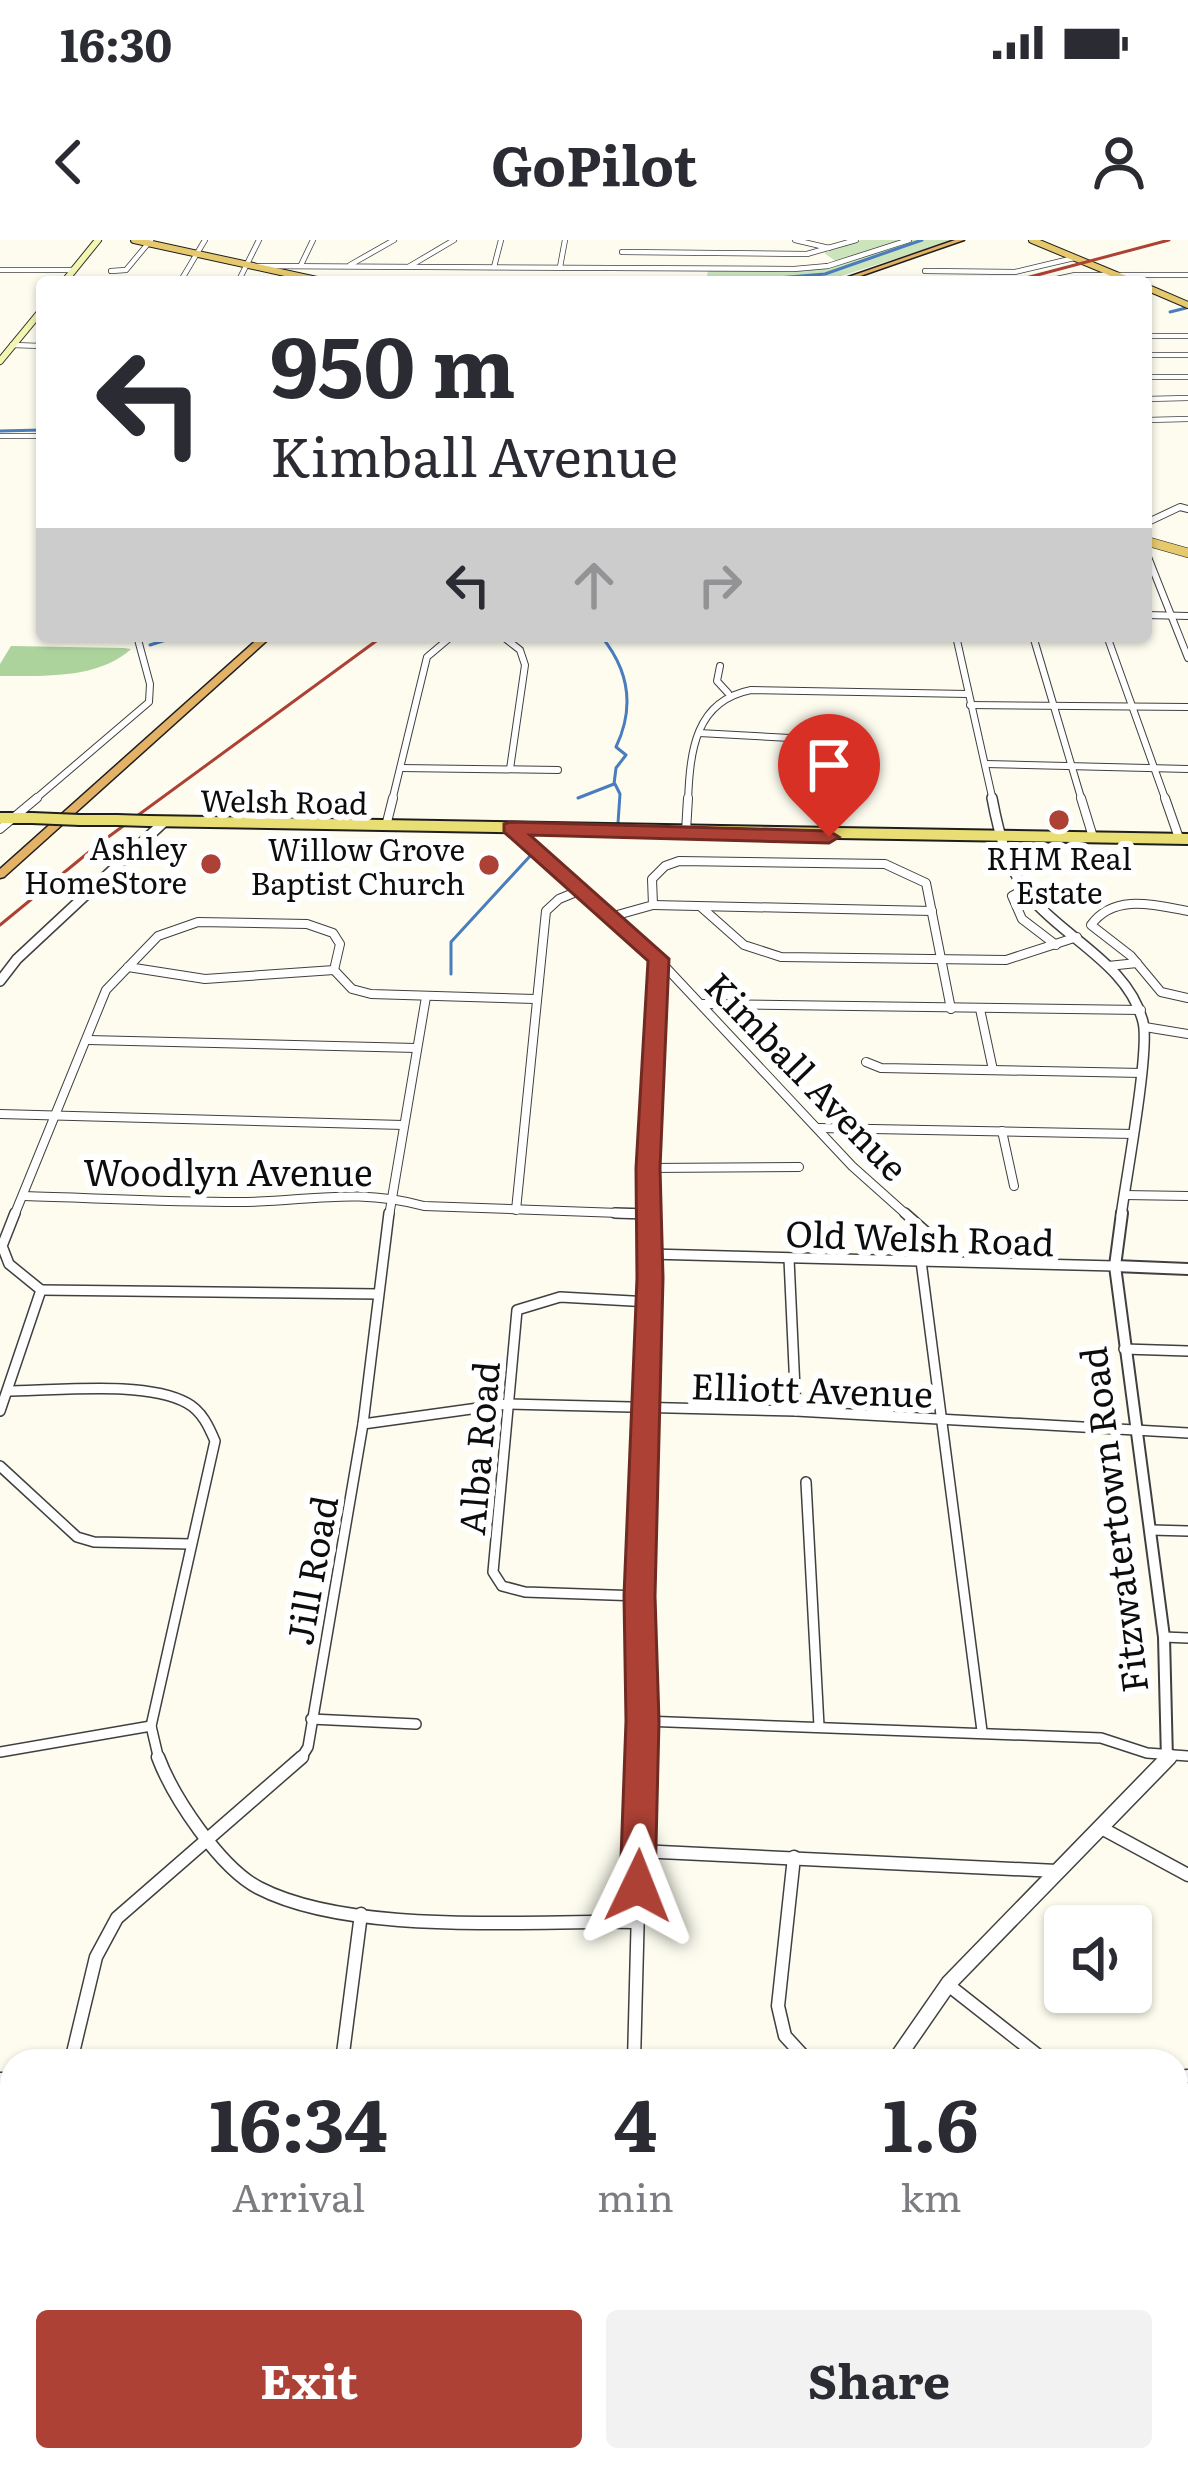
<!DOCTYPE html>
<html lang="en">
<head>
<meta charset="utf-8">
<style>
  :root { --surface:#fff; --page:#f2f2f3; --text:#2b2b33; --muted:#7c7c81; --accent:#ad4135 }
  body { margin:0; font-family:Literata,serif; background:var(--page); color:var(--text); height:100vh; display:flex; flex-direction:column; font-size:45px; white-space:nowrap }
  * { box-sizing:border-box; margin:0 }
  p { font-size:39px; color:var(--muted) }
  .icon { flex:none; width:66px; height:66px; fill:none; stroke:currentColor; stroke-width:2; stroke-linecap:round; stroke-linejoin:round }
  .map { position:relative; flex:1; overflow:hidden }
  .details { position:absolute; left:0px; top:1809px; width:1188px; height:423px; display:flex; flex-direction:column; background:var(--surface); border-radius:36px 36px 0 0; box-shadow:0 3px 9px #0004 }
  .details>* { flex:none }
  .guide { position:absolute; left:36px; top:36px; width:1116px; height:366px; border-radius:12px; box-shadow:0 3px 9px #0004; background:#fff; color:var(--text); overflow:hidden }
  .tools { position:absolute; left:1044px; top:1665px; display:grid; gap:24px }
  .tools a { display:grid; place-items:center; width:108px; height:108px; border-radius:12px; background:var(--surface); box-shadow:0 3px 9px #0004; font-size:60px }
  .pin { position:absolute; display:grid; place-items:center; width:102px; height:102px; color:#fff; margin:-123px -51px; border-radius:50% 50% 50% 0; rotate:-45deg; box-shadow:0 0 12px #0007 }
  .pin .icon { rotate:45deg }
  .me { position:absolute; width:132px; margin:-66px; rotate:2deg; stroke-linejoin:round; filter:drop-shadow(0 0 9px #0008) }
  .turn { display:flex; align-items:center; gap:42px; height:252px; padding:0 36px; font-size:54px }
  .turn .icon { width:156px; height:156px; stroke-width:2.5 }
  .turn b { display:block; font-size:84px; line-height:102px }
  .lanes { display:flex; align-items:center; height:114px; padding:0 36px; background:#0003; justify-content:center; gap:60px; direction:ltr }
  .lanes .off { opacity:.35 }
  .eta { display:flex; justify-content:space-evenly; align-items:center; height:204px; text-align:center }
  .eta b { font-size:72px; font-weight:700; line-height:84px }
  .cta { display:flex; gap:24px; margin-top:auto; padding:24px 36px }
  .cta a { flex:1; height:138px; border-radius:12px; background:var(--accent); color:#fff; font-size:48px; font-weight:700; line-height:138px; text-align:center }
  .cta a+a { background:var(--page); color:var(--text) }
  .status { display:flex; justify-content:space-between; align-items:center; height:84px; padding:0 60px; background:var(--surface); direction:ltr }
  .status svg { height:33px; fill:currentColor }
  header { display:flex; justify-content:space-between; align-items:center; height:156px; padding:0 36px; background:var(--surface); font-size:54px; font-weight:700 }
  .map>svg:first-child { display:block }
  .green { fill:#cbe4bc }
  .forest { fill:#add39d }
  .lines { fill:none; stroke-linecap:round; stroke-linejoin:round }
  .stream { stroke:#497dbd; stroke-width:3 }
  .minor-far4-casing { stroke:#404040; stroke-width:6 }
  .minor-far3-casing { stroke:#404040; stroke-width:8 }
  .minor-far2-casing { stroke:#404040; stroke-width:10 }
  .minor-far1-casing { stroke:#404040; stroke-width:12 }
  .minor-casing { stroke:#404040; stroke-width:15 }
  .tertiary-far4-casing { stroke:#404040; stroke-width:6 }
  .tertiary-far3-casing { stroke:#404040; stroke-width:8 }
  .tertiary-far2-casing { stroke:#404040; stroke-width:12 }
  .tertiary-far1-casing { stroke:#404040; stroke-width:14 }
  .tertiary-casing { stroke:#404040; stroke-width:18 }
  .secondary-casing { stroke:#2f2f2f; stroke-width:8 }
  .primary-casing { stroke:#1e1e1e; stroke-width:14 }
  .trunk-far1-casing { stroke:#1e1e1e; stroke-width:8 }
  .trunk-casing { stroke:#1e1e1e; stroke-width:10 }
  .motorway-casing { stroke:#1e1e1e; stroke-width:3 }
  .minor-far4 { stroke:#fff; stroke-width:4.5 }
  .minor-far3 { stroke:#fff; stroke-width:6 }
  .minor-far2 { stroke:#fff; stroke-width:8 }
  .minor-far1 { stroke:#fff; stroke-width:9 }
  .minor { stroke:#fff; stroke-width:12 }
  .tertiary-far4 { stroke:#fff; stroke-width:4.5 }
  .tertiary-far3 { stroke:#fff; stroke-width:6 }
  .tertiary-far2 { stroke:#fff; stroke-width:9 }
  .tertiary-far1 { stroke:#fff; stroke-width:10 }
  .tertiary { stroke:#fff; stroke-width:15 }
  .secondary { stroke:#f3f6b1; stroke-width:6 }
  .primary { stroke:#e9de73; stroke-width:10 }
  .trunk-far1 { stroke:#e6c86d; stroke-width:6 }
  .trunk { stroke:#e6c86d; stroke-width:9 }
  .motorway { fill:#e3b267; fill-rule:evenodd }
  .rail { stroke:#ad4135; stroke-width:3 }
  .primary-bridge-casing { stroke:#1e1e1e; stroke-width:14; stroke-linecap:butt }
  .primary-bridge { stroke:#e9de73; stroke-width:10 }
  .route { fill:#ad4135; stroke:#702a22; stroke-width:3 }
  .poi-dot { fill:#ad4135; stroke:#fff; stroke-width:4.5 }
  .labels { text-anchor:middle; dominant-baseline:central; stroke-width:12; stroke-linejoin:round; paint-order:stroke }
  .far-street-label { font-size:30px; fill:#0d0d0d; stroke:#fff }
  .far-poi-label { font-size:30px; fill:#0d0d0d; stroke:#fff; text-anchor:end }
  .street-label { font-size:36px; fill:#0d0d0d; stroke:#fff }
</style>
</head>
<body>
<div class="status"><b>16:30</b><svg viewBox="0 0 49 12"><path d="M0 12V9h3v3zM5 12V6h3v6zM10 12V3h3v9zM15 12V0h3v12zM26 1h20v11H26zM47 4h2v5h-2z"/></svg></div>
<header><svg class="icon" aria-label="back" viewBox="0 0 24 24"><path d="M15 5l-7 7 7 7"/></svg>GoPilot<svg class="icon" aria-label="person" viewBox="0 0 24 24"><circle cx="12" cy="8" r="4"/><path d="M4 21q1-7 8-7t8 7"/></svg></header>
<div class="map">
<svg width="1188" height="2231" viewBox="0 0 1188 2231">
  <rect width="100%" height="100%" fill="#fdfcef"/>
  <path class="green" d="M861,0H955L822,42H706L708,30H795L837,22L824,13Z"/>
  <path class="forest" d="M11,406L124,408L131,409C99,439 43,436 0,436V424Z"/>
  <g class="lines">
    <g class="stream">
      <path d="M731,42L825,34L922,0"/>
      <path d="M1170,72L1186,68"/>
      <path d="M0,191L42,190"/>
      <path d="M150,405L179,396"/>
      <path d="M615,544L620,554L618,583"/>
      <path d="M578,558L614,544L616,528L626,515L616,507C635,467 629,430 601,396"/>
      <path d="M451,734V702L531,615"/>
    </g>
    <g class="minor-far4-casing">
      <g id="minor-far4">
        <path d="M795,0L829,8"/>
        <path d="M622,12L807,14L856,0"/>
        <path d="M301,25L313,0"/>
        <path d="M350,25L394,0"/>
        <path d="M410,26L454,0"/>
        <path d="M494,27L501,0"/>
        <path d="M560,27L565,0"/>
        <path d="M0,30H73"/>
        <path d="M111,31L126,30L151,0"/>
        <path d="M180,42L205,0"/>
        <path d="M238,42L259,0"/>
        <path d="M1146,96H1188"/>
        <path d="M12,105L42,106"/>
        <path d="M1146,115H1188"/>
        <path d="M1146,137H1188"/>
        <path d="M1146,159L1188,158"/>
        <path d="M1146,180L1188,179"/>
      </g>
    </g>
    <g class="minor-far3-casing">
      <g id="minor-far3">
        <path d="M1146,283L1180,267L1188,269"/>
        <path d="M1146,312L1188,418"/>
        <path d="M1146,375L1188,376"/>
        <path d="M502,396L520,410L525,425L510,529"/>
        <path d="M1033,396L1082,561"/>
        <path d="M1107,396L1166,561"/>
        <path d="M720,426L717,441L728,453"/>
        <path d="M970,465L1188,467"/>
        <path d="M699,493L809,499"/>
        <path d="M986,524L1188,529"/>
        <path d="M401,528L558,530"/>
        <path d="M33,561L149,462L150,444L137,396"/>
        <path d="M392,561L427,417L452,396"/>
        <path d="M688,561C690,511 695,461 751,450L968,454"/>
      </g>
    </g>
    <g class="minor-far2-casing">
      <g id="minor-far2">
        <path d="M1081,558L1093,597"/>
        <path d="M1165,558L1179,598"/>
        <path d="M386,586L393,558"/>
        <path d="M511,588L658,719L852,926L908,976"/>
        <path d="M0,589L37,558"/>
        <path d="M686,591L688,558"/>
        <path d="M1025,649L1012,656L1022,679L1056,705"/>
        <path d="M653,665L932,671"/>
        <path d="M701,667L744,705L781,717L1006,720L1077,697"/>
        <path d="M1188,671C1155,665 1114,653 1091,685L1131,716L1161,752L1188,758"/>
        <path d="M610,677L653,665L652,639L665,626L679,621L885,624L926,643L951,769"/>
        <path d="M1108,726L1137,723"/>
        <path d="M128,727L205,739L334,730"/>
        <path d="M334,730L352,749L371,754L535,759"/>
        <path d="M702,764L1141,770"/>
        <path d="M980,769L993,830"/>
        <path d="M1145,787L1188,794"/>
        <path d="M88,800L416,808"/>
        <path d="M866,822L881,828L1142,833"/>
        <path d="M0,874L403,885"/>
        <path d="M819,888L1134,894"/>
        <path d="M1002,891L1014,946"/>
        <path d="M648,928L799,927"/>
        <path d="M1124,955L1188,956"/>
        <path d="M24,956C95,958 167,962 239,962C306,962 355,947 424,966L647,974"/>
        <path d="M516,970L546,671L559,659L581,650"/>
        <path d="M14,976L106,750L158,696L198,682L307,684L333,693L340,704L334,730"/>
        <path d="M389,976L426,757"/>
        <path d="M647,976L658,719"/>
      </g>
    </g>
    <g class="minor-far1-casing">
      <g id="minor-far1">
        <path d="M615,973L647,974"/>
        <path d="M905,973L959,1021"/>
        <path d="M650,1014L1115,1026"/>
        <path d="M789,1019L796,1171"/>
        <path d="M921,1021L982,1491"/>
        <path d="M41,1050L378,1054"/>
        <path d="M1124,1109L1188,1111"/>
        <path d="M8,1151C56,1151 146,1140 187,1163C202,1171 209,1187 215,1201L151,1486L159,1520"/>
        <path d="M0,1171L41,1050L9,1024L2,1006L15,973"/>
        <path d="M363,1184L507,1164L796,1171L1188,1193"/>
        <path d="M0,1226L77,1297L94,1302L191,1304"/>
        <path d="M806,1242L819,1486"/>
        <path d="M1151,1290L1188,1291"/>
        <path d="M640,1356L525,1352L502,1346L493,1332L517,1070L560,1057L650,1062"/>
        <path d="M1164,1397L1188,1398"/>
        <path d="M311,1479L416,1484"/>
        <path d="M643,1481L1101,1498L1147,1513L1188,1516"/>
        <path d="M0,1512L151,1486"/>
        <path d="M300,1520L308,1507L363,1184L389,973"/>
        <path d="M642,1520L647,973"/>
      </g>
    </g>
    <g class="minor-casing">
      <g id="minor">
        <path d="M158,1517C173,1557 220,1628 259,1648C352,1696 530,1680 636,1682"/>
        <path d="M1105,1590L1188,1635"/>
        <path d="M639,1611L1057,1631"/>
        <path d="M794,1617L778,1766L785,1796L808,1821"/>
        <path d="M947,1744L1045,1821"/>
        <path d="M71,1821L96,1717L117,1678L302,1517"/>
        <path d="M342,1821L361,1674"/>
        <path d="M634,1821L642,1517"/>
        <path d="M1176,1837L1188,1836"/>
        <path d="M0,1839H12"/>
        <path d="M1176,2028L1188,2029"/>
        <path d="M795,2228L833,2231"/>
        <path d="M574,2231L576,2220"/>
      </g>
    </g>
    <g class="tertiary-far4-casing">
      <g id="tertiary-far4">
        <path d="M257,26L794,29L828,26L909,0"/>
        <path d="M925,31L1015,32L1074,18"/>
        <path d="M1043,42L1075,35H1188"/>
        <path d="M0,196H42"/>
      </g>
    </g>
    <g class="tertiary-far3-casing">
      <path id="tertiary-far3" d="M956,396L993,561"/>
    </g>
    <g class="tertiary-far2-casing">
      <g id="tertiary-far2">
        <path d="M992,558C999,595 1008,631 1033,660C1068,700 1129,726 1143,782C1150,810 1126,939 1121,976"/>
        <path d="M0,741L17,719L164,582"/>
      </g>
    </g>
    <g class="tertiary-far1-casing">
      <g id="tertiary-far1">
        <path d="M1122,973L1115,1026L1164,1397L1167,1520"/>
        <path d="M1115,1026L1188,1029"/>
      </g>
    </g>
    <g class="tertiary-casing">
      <g id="tertiary">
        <path d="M895,1821L949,1743L1169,1517"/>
        <path d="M793,2231L796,2220"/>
      </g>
    </g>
    <g class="secondary-casing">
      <g id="secondary">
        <path d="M64,42L98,0"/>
        <path d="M0,121L42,70"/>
      </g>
    </g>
    <g class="primary-casing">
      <g id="primary">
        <path d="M0,578H32"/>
        <path d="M80,580H117"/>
        <path d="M148,581L1188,599"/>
      </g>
    </g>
    <g class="trunk-far1-casing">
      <g id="trunk-far1">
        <path d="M134,0L326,42"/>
        <path d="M1032,0L1133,42"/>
        <path d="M1146,47L1188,65"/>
      </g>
    </g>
    <g class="trunk-casing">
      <path id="trunk" d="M1146,301L1188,313"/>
    </g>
    <g class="motorway-casing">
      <g id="motorway">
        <path d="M955,0H964L843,42H834Z"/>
        <path d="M261,396H272L4,637L0,638V629Z"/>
      </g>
    </g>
    <use href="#minor-far4" class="minor-far4"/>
    <use href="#minor-far3" class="minor-far3"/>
    <use href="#minor-far2" class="minor-far2"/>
    <use href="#minor-far1" class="minor-far1"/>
    <use href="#minor" class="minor"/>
    <use href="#tertiary-far4" class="tertiary-far4"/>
    <use href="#tertiary-far3" class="tertiary-far3"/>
    <use href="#tertiary-far2" class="tertiary-far2"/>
    <use href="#tertiary-far1" class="tertiary-far1"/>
    <use href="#tertiary" class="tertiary"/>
    <use href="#secondary" class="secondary"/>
    <use href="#primary" class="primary"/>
    <use href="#trunk-far1" class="trunk-far1"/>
    <use href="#trunk" class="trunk"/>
    <use href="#motorway" class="motorway"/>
    <g class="rail">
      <path d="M1011,42L1169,0"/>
      <path d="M0,685L100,603L383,396"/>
    </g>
    <g class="primary-bridge-casing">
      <g id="primary-bridge">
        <path d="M32,578L80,580"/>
        <path d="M117,580L148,581"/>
      </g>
    </g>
    <use href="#primary-bridge" class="primary-bridge"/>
  </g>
  <path class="route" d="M511,582L829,591L839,597L829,603L530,595L669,719L660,928L663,1038L655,1356L659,1481L655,1646L650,1658L638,1663L625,1658L620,1646L626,1481L624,1356L637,1038L636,928L648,721L504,592V584Z"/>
  <g class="poi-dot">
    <circle cx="1059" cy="580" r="12"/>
    <circle cx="211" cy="624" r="12"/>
    <circle cx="489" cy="625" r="12"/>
  </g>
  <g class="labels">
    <g class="far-street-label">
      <text transform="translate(284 560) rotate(1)">Welsh Road</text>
    </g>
    <g class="far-poi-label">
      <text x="187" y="607">Ashley<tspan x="187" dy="34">HomeStore</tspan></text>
      <text x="465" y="608">Willow Grove<tspan x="465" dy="34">Baptist Church</tspan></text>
      <text x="1059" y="617" text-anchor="middle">RHM Real<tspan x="1059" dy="34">Estate</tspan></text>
    </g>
    <g class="street-label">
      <text transform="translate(808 835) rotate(46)">Kimball Avenue</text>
      <text x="228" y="930">Woodlyn Avenue</text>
      <text transform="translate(920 996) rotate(2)">Old Welsh Road</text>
      <text transform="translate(812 1148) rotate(2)">Elliott Avenue</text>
      <text transform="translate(477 1208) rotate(-85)">Alba Road</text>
      <text transform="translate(1112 1280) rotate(-97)">Fitzwatertown Road</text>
      <text transform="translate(310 1330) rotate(-80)">Jill Road</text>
    </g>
  </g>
</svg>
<div class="tools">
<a><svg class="icon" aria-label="sound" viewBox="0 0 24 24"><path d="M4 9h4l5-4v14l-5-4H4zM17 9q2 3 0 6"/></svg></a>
</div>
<div class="pin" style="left:829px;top:597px;background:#d93025"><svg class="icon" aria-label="arrive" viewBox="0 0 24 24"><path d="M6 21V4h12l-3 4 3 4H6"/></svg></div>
<svg class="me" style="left:638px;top:1646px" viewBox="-20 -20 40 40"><path d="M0-17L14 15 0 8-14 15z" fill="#ad4135" stroke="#fff" stroke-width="4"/></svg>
<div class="guide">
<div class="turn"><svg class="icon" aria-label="left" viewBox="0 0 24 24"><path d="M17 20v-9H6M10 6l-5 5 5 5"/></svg><div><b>950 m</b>Kimball Avenue</div></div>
<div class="lanes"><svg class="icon" aria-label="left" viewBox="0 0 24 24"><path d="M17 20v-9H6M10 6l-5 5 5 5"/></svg><svg class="icon off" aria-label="ahead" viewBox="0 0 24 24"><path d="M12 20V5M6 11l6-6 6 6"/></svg><svg class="icon off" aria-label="right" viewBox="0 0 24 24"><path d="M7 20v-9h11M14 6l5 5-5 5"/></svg></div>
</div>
<section class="details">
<div class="eta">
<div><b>16:34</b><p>Arrival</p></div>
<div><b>4</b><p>min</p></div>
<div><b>1.6</b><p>km</p></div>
</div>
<div class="cta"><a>Exit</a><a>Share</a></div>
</section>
</div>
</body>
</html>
